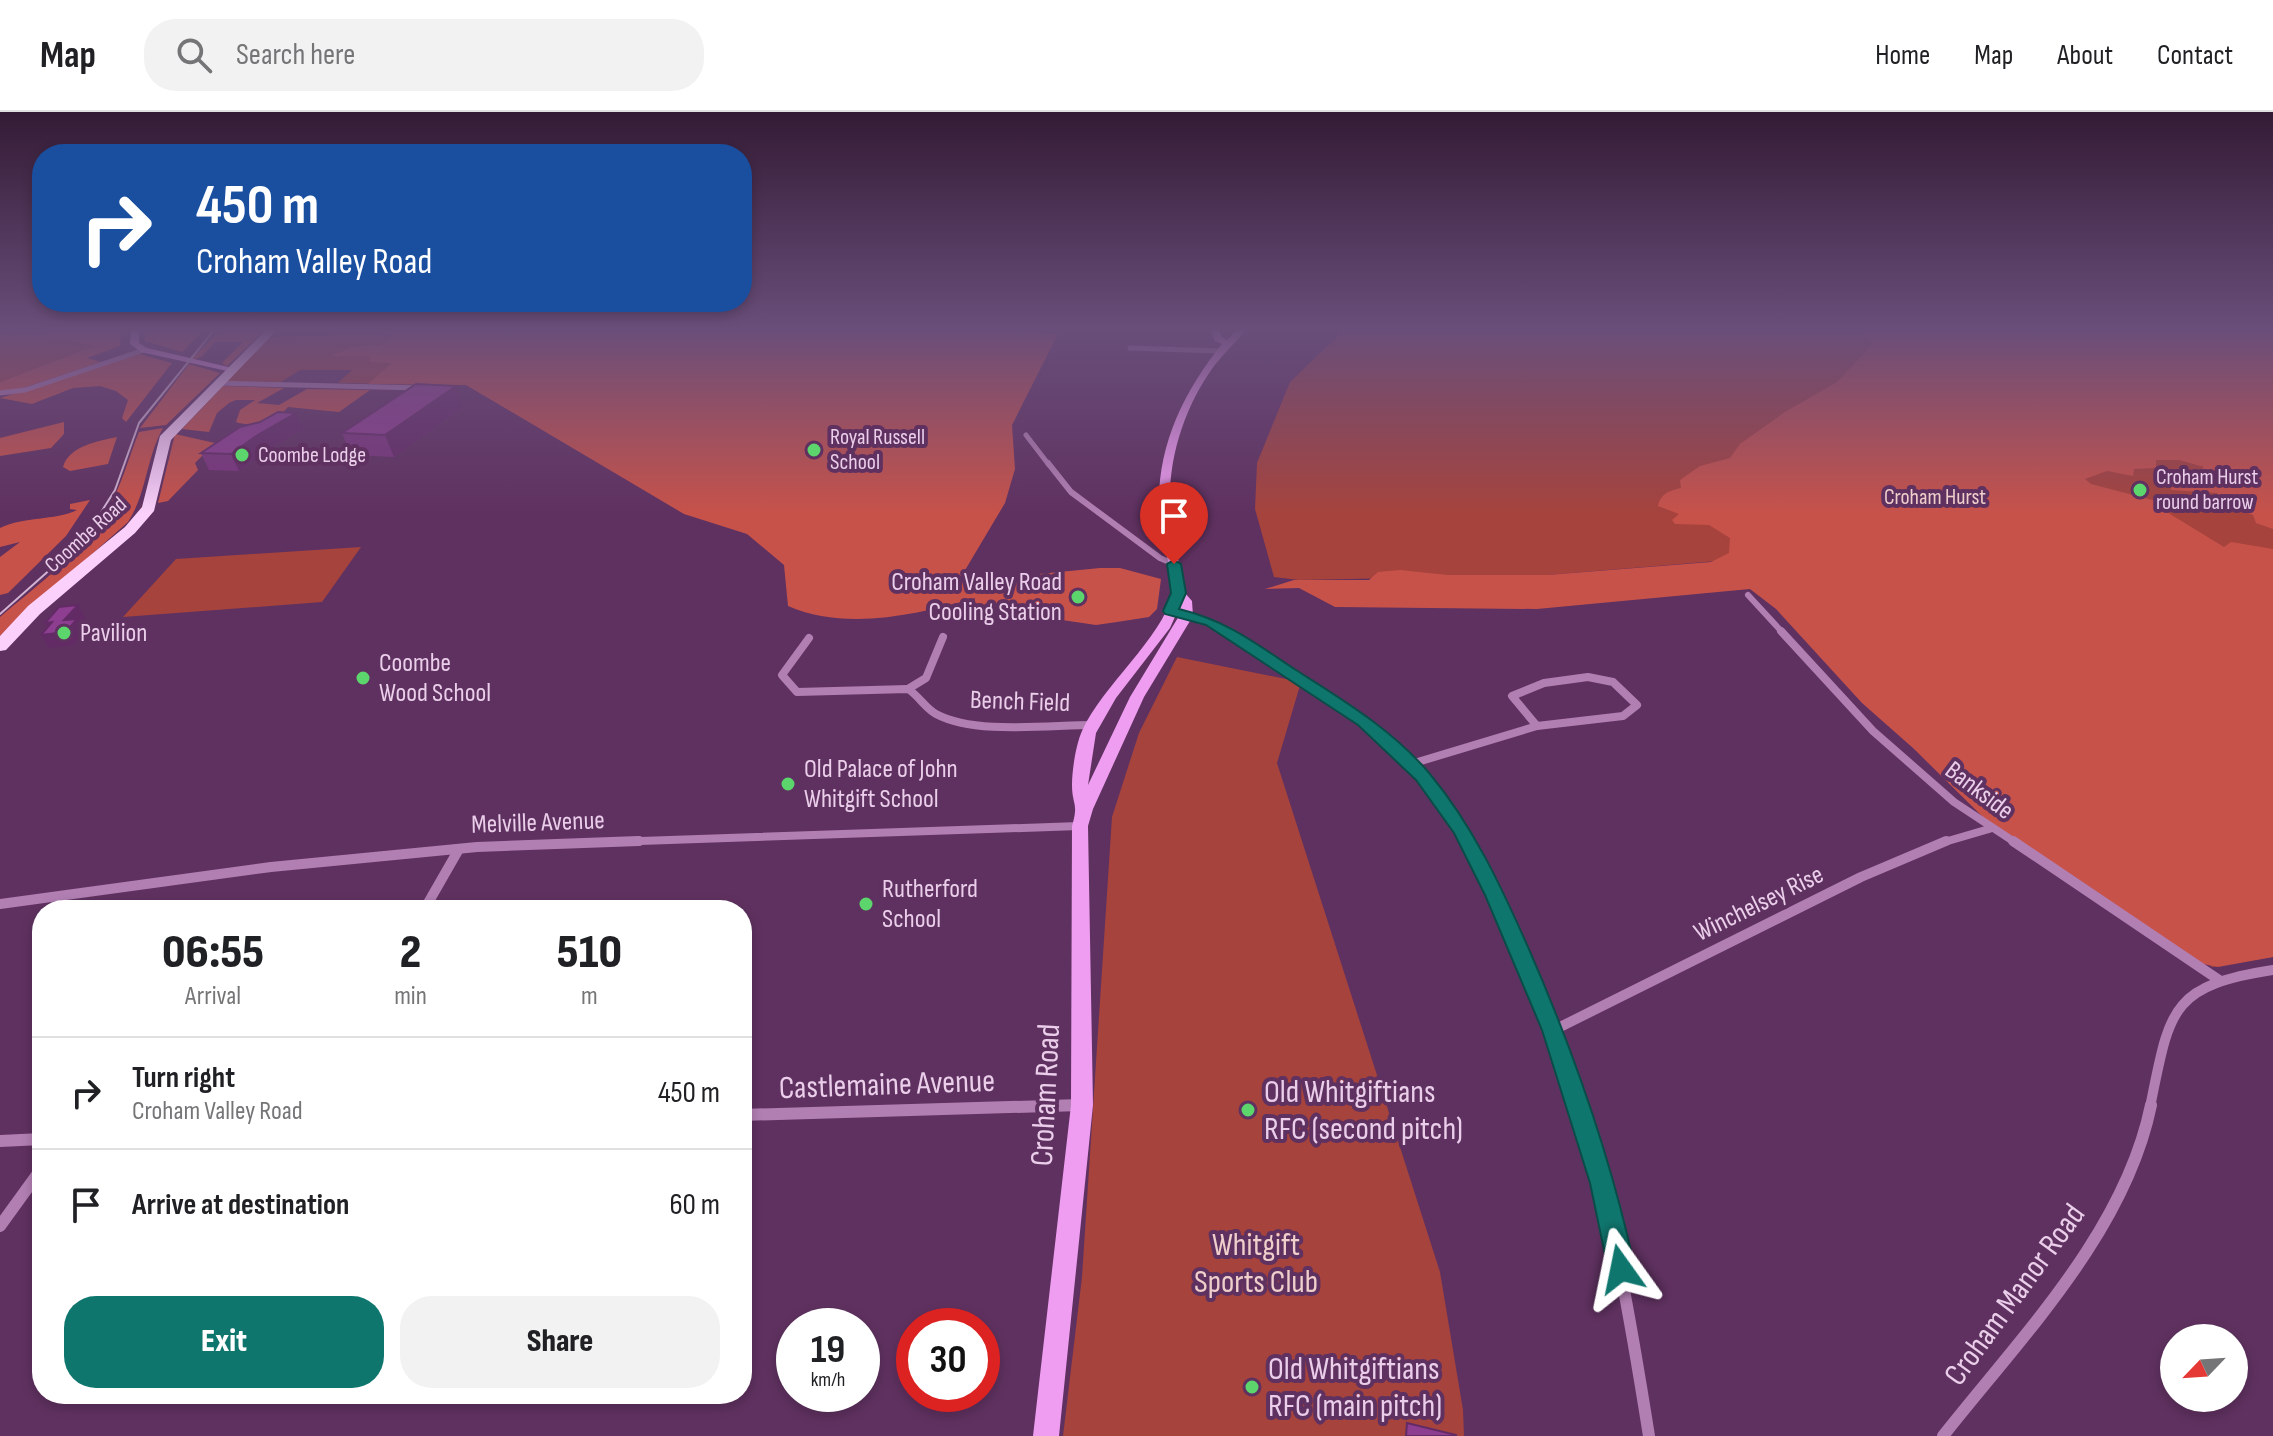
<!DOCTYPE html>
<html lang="en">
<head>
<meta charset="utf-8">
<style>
  :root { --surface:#fff; --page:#f2f2f2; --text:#202124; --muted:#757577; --line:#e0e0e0; --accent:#0f766e }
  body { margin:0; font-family:"Sofia Sans Condensed",sans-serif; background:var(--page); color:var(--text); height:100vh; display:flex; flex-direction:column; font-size:30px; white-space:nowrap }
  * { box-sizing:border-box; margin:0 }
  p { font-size:26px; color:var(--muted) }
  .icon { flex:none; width:44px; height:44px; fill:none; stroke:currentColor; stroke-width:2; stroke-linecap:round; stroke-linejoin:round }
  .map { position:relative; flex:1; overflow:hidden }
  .panel { position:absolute; left:32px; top:788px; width:720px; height:504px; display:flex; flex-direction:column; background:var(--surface); border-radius:32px; box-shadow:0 4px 12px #0003 }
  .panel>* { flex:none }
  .top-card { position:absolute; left:32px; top:32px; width:720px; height:168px; border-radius:32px; box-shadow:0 4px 12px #0003; background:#1a4fa0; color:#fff; overflow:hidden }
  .needle { width:52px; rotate:245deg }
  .buttons { position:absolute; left:2160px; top:1212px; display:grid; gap:16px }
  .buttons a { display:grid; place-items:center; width:88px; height:88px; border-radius:50%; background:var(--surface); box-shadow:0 4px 12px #0003; font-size:40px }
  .speed { position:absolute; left:776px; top:1196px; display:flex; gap:16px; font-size:40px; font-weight:700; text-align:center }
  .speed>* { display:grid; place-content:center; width:104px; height:104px; border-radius:50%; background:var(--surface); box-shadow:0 4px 12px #0003; line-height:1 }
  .speed small { font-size:20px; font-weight:400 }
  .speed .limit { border:12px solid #d22; background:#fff; color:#111 }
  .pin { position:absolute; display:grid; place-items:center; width:68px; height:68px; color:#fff; margin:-82px -34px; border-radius:50% 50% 50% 0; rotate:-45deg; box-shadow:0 0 8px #0007 }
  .pin .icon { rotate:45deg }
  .me { position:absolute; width:88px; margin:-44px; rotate:348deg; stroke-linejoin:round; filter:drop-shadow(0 0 6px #0008) }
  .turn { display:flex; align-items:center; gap:28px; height:168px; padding:0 32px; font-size:36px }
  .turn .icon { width:104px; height:104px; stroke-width:2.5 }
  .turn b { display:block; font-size:56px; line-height:68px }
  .eta { display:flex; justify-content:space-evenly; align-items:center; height:136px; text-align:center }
  .eta b { font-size:48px; font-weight:800; line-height:56px }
  .primary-button { display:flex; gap:16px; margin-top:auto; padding:16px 32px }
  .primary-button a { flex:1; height:92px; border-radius:32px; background:var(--accent); color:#fff; font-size:32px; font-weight:800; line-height:92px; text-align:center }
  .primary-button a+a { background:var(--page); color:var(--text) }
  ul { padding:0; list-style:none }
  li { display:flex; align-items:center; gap:24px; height:112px; padding:0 32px; border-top:2px solid var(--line) }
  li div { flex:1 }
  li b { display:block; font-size:30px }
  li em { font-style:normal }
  header { display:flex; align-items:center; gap:48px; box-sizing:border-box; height:112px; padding:0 40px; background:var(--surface); border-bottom:2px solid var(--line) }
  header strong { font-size:38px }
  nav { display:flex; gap:44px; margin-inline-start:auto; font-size:28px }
  .search { width:560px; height:72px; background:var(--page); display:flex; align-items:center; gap:20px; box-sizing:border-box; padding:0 28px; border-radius:32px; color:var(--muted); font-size:30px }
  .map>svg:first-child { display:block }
  .green { fill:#a6433d }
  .forest { fill:#c7524a }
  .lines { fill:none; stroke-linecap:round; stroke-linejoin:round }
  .street-far4 { stroke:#b27fb3; stroke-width:5 }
  .street-far3 { stroke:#b27fb3; stroke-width:6 }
  .street-far2 { stroke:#b27fb3; stroke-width:8 }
  .street-far1 { stroke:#b27fb3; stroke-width:10 }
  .street { stroke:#b27fb3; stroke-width:12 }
  .secondary { fill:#ef9df0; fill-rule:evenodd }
  .primary { fill:#fbd1fb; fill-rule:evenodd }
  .tram { stroke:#d3b4d3; stroke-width:2 }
  .wall { fill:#7a357d }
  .shaded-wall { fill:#632b66 }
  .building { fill:#8e3e91; stroke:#632b66; stroke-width:2 }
  .route { fill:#0f766e; stroke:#0a4d48; stroke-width:2 }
  .poi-dot { fill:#5cd56d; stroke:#5f3160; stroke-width:3 }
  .labels { text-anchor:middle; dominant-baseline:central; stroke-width:8; stroke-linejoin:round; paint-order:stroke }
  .far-poi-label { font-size:22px; fill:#eaceea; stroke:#5f3160; text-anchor:start }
  .far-park-label { font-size:22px; fill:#efcfcb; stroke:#5f3160 }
  .far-street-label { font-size:22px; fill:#eaceea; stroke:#5f3160 }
  .poi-label { font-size:26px; fill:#eaceea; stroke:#5f3160; text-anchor:start }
  .street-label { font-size:26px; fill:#eaceea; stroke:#5f3160 }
  .near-street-label { font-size:32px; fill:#eaceea; stroke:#5f3160 }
  .near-poi-label { font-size:32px; fill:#eaceea; stroke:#5f3160; text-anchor:start }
  .near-park-label { font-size:32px; fill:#efcfcb; stroke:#5f3160 }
</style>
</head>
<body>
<header>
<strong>Map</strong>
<div class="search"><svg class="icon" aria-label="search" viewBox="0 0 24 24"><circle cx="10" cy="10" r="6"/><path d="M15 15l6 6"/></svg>Search here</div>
<nav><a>Home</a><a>Map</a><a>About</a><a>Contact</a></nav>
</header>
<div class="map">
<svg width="2273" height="1324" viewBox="0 0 2273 1324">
  <rect width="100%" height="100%" fill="#5f3160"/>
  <g class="green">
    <path d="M0,217H17L96,233L0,270Z"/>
    <path d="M340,217H593L466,273L338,271L352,258H300L281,270L225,269L269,225L326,224Z"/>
    <path d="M1345,217H2273V845L2212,855L1754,446L1547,463L1299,468L1274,465L1255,397L1257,351L1290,270Z"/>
    <path d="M361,435L322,490L123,505L176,447Z"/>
    <path d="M1177,545L1301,570L1277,651L1440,1160L1463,1298L1464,1324H1063L1082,1165L1112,705L1139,621Z"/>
  </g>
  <g class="forest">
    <path d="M0,217H122L120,234L87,246L101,250L23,276L0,279V270L94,234L17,217L0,223Z"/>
    <path d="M144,217H205L182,240L145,229Z"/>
    <path d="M221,217H266L227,254L222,251L243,230H215L201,245L191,248Z"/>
    <path d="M375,217H1042L1040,221L1058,222L1012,313L1015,357L1005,391L958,470L1100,456H1120L1161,467L1157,497L1149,505L1117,510L1096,513L974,495L975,486C917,503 845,519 788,494L784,453L747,422L684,402L466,273L368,272L392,251L370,250L369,244H329L356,234L381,233L395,222L369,221Z"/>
    <path d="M1856,217H2273V417L2256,411L2253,403L2223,391L2217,381L2171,378L2170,370L2192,365L2204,355L2179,348H2156V356L2134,357L2133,364L2107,359L2085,367L2091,372L2160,390L2170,402L2224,435L2231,430L2273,437V845L2218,855L2203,852L1990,712L1913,636L1862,591L1776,497L1750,477L1537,497L1335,495L1299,476L1265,477L1294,468H1369L1378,460L1400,458L1447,463H1547L1711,450L1729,441L1730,426L1709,413L1675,412L1672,408L1679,402L1658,394C1661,381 1669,379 1681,376L1680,368L1700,354L1730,346L1740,332L1785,300L1837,270L1874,231Z"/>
    <path d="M139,242L172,251L126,310L122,306L128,288L116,279L100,274L73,276L32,292L0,286Z"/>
    <path d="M189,252L220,261L166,313L140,316Z"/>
    <path d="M223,274L284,276L257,291L279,293L307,277L370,278L339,300L288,295C278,308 252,316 236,310L240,298L255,288H236L229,291L217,301L209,320L182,317Z"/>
    <path d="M64,310V322L51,336L0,344V326Z"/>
    <path d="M163,316C146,346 147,381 128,410L0,524V505C36,474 81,442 106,400C122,374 128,347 139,320Z"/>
    <path d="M175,322L215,331L195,351L198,358L168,389L158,391Z"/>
    <path d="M117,325L108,352L70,359L63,355C69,334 98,329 117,325Z"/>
    <path d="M90,388L66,424L8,481L0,483V445L20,430L0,435V416C25,404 54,409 77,398L70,397V392Z"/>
  </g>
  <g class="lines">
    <g class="street-far4">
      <path d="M1130,236L1219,239"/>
      <path d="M217,271L422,276"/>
      <path d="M0,281L25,278L144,238"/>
      <path d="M1026,323L1049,353"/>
    </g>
    <g class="street-far3">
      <path d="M1048,351L1071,380L1160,446L1174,452"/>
      <path d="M1748,483L1783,521"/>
      <path d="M1186,501L1211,510L1226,521"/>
    </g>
    <g class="street-far2">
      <path d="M1223,519L1364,609L1428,671L1469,731"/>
      <path d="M1781,519L1873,619L1954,690L2016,731"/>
      <path d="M809,526L782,563L797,580L908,577C919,584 925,596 936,602C975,623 1049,613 1093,613"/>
      <path d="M1588,565L1613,570L1637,593L1623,604L1537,614L1512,584L1544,571Z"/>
      <path d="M908,577L926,566L943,525"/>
      <path d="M1411,652L1537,614"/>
      <path d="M582,731L1079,714"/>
      <path d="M1941,731L1989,717"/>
    </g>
    <g class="street-far1">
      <path d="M1468,729L1539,879L1578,995"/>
      <path d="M2013,729L2219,868"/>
      <path d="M0,792L271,755L477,735L639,729"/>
      <path d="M424,798L459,737"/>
      <path d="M1554,918L1861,765L1946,729"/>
      <path d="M1014,995L1081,993"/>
      <path d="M2150,995C2170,898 2169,874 2273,858"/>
    </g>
    <g class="street">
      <path d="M1577,993C1613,1101 1631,1211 1649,1324"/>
      <path d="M742,1003L1081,993"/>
      <path d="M0,1029L42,1027"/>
      <path d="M0,1114L42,1056"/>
      <path d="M1943,1324C2021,1225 2125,1120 2151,993"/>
    </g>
    <g class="secondary">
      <path d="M131,217H139V231L147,236L237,257L232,260L141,240L130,232Z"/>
      <path d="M1210,217H1218L1222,225L1227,228L1238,217H1247C1236,230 1224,241 1214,254C1185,294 1168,345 1170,395C1171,424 1180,452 1185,481L1192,489L1193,504L1144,585L1093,697L1088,714L1093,993L1059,1324H1033L1071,993L1072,714C1079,691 1072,693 1072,673C1072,658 1076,632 1082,619C1102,574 1162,526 1172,483C1175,468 1163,433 1161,417C1151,348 1179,285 1222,232L1215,229ZM1179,496V504L1130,585L1088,673L1096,621L1116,586L1170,516Z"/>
    </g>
    <path class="primary" d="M267,217H278L171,328L154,399L135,421L40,502L6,538L0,539V524L28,494L125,415L142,395L160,324Z"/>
    <path class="tram" d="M0,502L62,447L93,413L115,378L139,311L215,217"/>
  </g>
  <g class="wall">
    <path d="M463,295L394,345L351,343L342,321Z"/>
    <path d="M296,301L303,317L264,340L239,359L209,358L201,341Z"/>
  </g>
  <g class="shaded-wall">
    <path d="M456,274L463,295L394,345L385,323Z"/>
    <path d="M296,301L303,317L264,340L239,359L231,342L256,324Z"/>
    <path d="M78,493L86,506L80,512L85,520L74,533L49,536L41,523L52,522L45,511L64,508Z"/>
  </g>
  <g class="building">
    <path d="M416,272L456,274L385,323L342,321Z"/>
    <path d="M278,300L296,301L256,324L231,342L201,341L240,315L260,310Z"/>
    <path d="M78,493L64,508L77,507L66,520L41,523L52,510L45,511L59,495Z"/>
    <path d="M1407,1311L1456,1323V1324H1406Z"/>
  </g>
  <linearGradient id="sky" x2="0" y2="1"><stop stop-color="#341b35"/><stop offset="0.54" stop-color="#694e7a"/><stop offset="1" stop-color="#694e7a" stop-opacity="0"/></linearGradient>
  <rect width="2273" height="402" fill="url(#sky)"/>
  <path class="route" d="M1174,448L1181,452L1186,481L1179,497C1228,509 1255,531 1296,558C1343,588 1393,618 1430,662C1473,714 1501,774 1528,835C1574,940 1611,1045 1635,1157L1631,1166L1621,1170L1612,1166L1608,1157L1590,1071L1542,918L1485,783L1454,721L1416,668L1358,613L1206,513L1165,502L1163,499L1171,481L1167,452Z"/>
  <g class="poi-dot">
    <circle cx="814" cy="338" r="8"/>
    <circle cx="242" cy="343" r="8"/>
    <circle cx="2140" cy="378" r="8"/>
    <circle cx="1078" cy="485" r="8"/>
    <circle cx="64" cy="521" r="8"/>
    <circle cx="363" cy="566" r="8"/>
    <circle cx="788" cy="672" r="8"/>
    <circle cx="866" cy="792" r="8"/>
    <circle cx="1248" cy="998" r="8"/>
    <circle cx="1252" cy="1275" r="8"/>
  </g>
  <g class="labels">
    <g class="far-poi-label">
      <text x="830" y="325">Royal Russell<tspan x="830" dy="25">School</tspan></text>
      <text x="258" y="343">Coombe Lodge</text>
      <text x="2156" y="365">Croham Hurst<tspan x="2156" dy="25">round barrow</tspan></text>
    </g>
    <g class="far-park-label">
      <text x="1935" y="385">Croham Hurst</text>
    </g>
    <g class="far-street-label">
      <text transform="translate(86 423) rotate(-42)">Coombe Road</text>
    </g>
    <g class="poi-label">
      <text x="1062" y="470" text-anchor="end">Croham Valley Road<tspan x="1062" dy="30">Cooling Station</tspan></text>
      <text x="80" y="521">Pavilion</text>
      <text x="379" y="551">Coombe<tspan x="379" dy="30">Wood School</tspan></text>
      <text x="804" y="657">Old Palace of John<tspan x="804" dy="30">Whitgift School</tspan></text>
      <text x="882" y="777">Rutherford<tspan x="882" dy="30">School</tspan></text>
    </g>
    <g class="street-label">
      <text transform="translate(1020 590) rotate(2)">Bench Field</text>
      <text transform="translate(1979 679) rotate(37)">Bankside</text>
      <text transform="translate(538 711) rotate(-2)">Melville Avenue</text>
      <text transform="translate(1759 792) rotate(-26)">Winchelsey Rise</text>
    </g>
    <g class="near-street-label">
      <text transform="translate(887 973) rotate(-2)">Castlemaine Avenue</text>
      <text transform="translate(1046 983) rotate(-87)">Croham Road</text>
      <text transform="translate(2015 1183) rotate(-54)">Croham Manor Road</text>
    </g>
    <g class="near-poi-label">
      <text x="1264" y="980">Old Whitgiftians<tspan x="1264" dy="37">RFC (second pitch)</tspan></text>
      <text x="1268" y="1257">Old Whitgiftians<tspan x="1268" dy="37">RFC (main pitch)</tspan></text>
    </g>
    <g class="near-park-label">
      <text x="1256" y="1133">Whitgift<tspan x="1256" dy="37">Sports Club</tspan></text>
    </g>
  </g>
</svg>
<div class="buttons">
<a><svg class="needle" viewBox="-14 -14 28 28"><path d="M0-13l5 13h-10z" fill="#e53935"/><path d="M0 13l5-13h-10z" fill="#757577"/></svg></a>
</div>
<div class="speed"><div>19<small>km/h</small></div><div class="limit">30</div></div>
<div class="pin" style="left:1174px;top:452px;background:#d93025"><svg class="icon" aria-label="arrive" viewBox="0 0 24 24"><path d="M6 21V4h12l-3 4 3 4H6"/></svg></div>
<svg class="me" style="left:1621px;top:1157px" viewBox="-20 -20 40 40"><path d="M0-17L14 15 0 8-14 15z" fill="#0f766e" stroke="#fff" stroke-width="4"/></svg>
<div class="top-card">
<div class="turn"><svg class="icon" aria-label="right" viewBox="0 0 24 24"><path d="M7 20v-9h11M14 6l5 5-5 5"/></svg><div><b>450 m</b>Croham Valley Road</div></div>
</div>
<section class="panel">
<div class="eta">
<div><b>06:55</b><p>Arrival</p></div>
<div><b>2</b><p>min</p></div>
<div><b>510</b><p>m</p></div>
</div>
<ul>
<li><svg class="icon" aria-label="right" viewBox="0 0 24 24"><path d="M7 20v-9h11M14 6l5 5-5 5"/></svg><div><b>Turn right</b><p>Croham Valley Road</p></div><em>450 m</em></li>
<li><svg class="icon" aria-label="arrive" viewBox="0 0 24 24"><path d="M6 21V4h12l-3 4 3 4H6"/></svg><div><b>Arrive at destination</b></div><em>60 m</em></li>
</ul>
<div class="primary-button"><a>Exit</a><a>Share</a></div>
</section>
</div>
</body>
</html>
